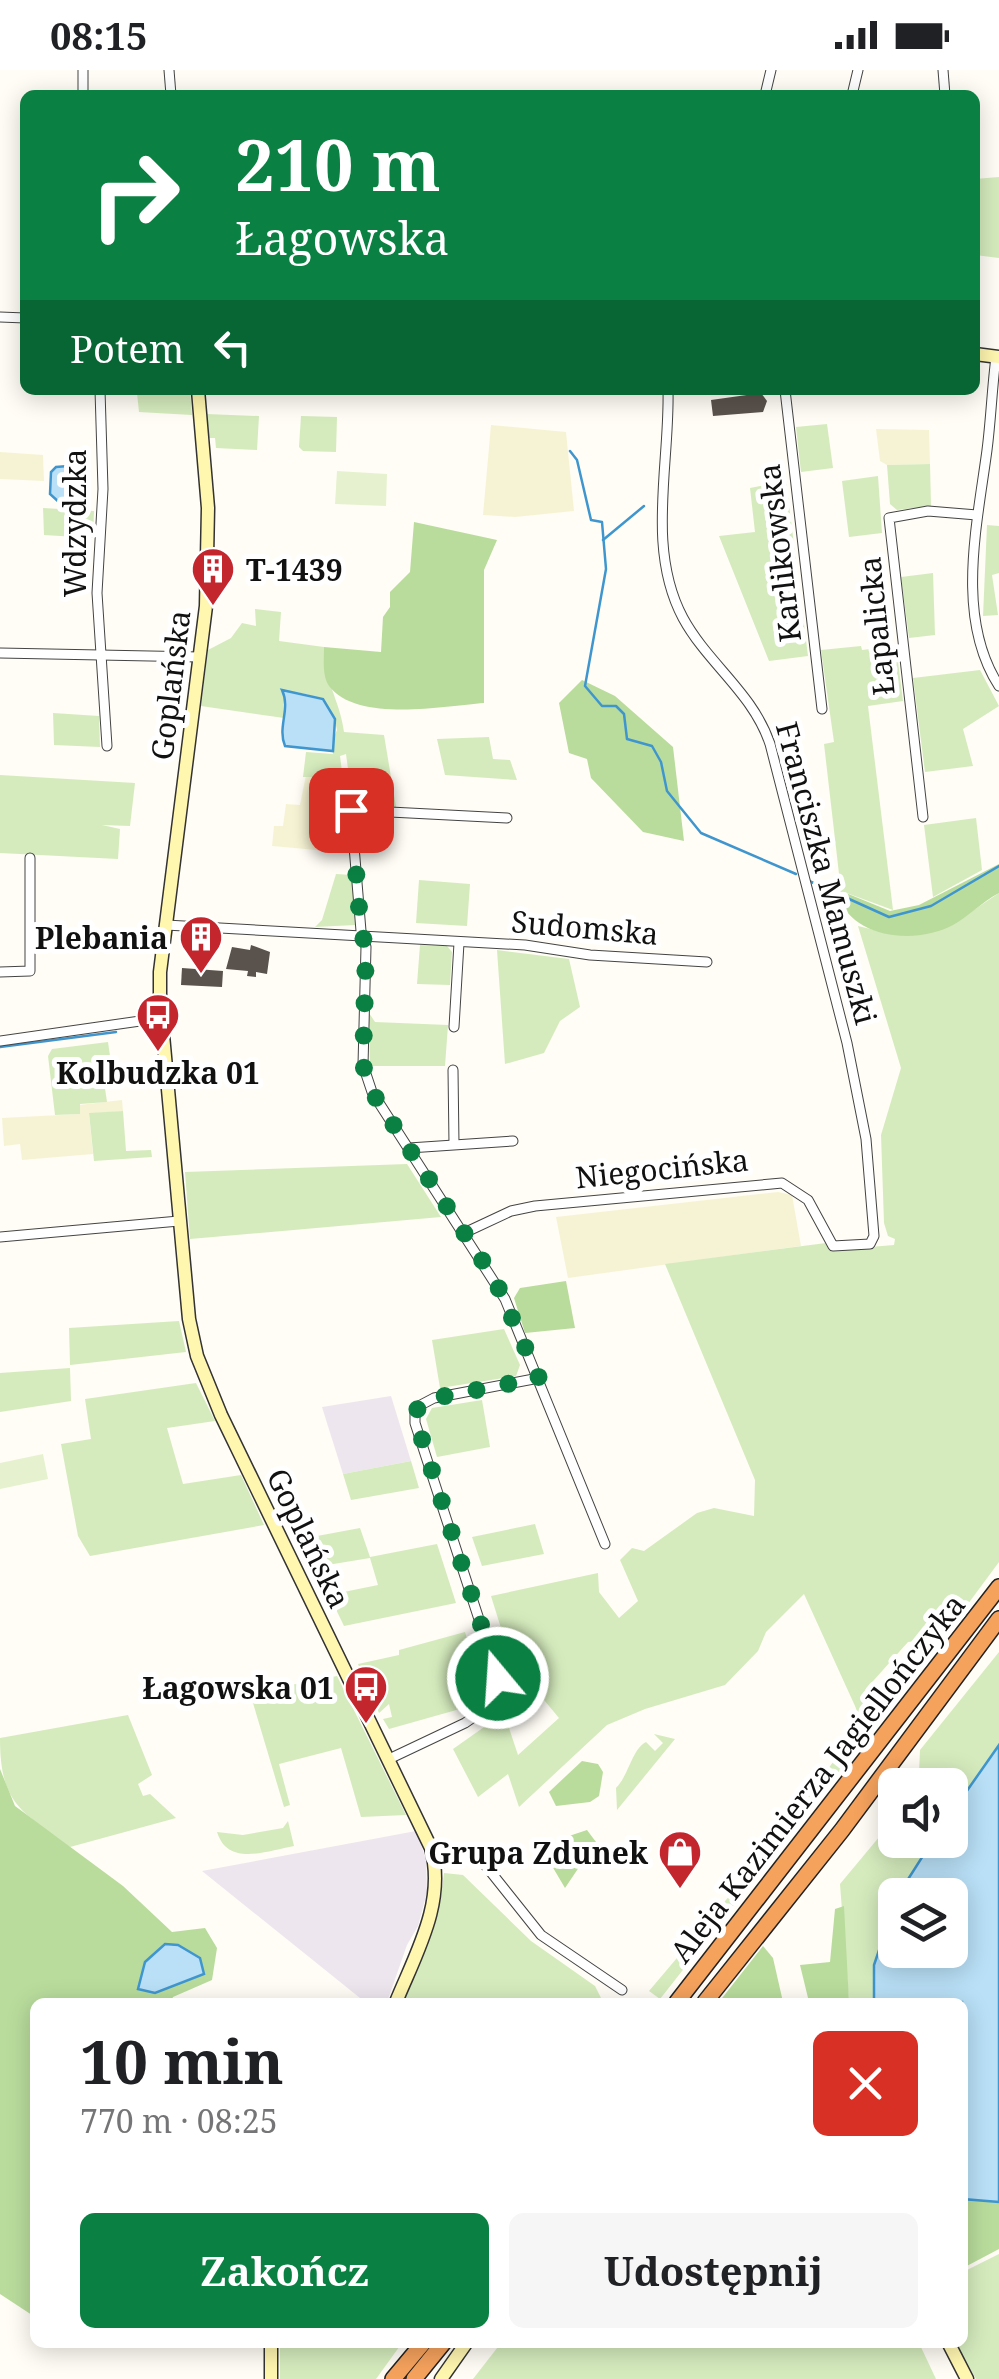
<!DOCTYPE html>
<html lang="pl">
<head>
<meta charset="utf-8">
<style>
  :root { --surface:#fff; --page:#f6f6f6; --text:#202124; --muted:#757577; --accent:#0b8043 }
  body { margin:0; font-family:"Noto Serif",serif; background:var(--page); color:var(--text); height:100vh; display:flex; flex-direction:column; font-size:38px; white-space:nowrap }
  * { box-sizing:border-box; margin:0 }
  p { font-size:32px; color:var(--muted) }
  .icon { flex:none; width:55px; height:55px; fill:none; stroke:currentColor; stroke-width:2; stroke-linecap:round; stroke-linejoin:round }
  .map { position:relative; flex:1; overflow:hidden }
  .drawer { position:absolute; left:30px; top:1928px; width:938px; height:350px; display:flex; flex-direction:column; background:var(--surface); border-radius:15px; box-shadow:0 5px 25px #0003 }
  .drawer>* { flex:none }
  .guide { position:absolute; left:20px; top:20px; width:960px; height:305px; border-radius:15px; box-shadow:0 5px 25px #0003; background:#0b8043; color:#fff; overflow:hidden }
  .buttons { position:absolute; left:878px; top:1698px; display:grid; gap:20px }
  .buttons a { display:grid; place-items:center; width:90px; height:90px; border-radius:15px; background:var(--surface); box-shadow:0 5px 25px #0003; font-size:50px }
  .pin { position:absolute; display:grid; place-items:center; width:85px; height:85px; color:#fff; margin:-42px; border-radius:20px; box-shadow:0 5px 15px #0006 }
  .me { position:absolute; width:110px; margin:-55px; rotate:342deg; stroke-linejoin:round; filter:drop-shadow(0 0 8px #0008) }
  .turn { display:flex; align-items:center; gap:35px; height:210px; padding:0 50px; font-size:45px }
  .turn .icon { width:130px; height:130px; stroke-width:2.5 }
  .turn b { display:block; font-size:70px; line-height:85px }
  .then { display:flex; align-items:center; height:95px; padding:0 50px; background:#0003; gap:20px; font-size:38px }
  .round { display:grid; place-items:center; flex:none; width:105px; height:105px; border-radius:15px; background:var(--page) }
  .head { display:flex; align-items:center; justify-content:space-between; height:170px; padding:0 50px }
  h1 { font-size:60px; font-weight:700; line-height:75px }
  .cta { display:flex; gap:20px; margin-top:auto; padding:20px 50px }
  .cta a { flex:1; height:115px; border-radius:15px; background:var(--accent); color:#fff; font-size:40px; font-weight:700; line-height:115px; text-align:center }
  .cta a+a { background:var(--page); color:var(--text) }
  .status { display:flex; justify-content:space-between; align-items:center; height:70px; padding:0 50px; background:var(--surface); direction:ltr }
  .status svg { height:28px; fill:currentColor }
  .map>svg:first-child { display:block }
  .industrial { fill:#eee6ef }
  .farmland { fill:#f6f3d4 }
  .green { fill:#d5ebbd }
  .forest { fill:#b9dc9c }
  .pitch { fill:#e6f2cf }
  .water { fill:#b9e0f7; stroke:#3f96cf; stroke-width:2.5 }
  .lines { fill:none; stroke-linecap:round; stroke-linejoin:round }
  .stream { stroke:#3f96cf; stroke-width:2.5 }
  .building { fill:#5a524d }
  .street-casing { stroke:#444; stroke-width:11 }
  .secondary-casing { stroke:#333; stroke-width:15 }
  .highway-casing { stroke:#222; stroke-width:18 }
  .street { stroke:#fff; stroke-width:9 }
  .secondary { stroke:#fff6b0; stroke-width:12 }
  .highway { stroke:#f5a25d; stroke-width:15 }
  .route { stroke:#0b8043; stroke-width:18; stroke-dasharray:0 32.4 }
  .labels { text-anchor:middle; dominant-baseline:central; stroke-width:10; stroke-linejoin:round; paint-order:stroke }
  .street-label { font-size:30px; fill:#111; stroke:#fff }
  .poi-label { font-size:30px; font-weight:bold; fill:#111; stroke:#fff; text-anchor:end }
</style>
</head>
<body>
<div class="status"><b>08:15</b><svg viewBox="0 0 49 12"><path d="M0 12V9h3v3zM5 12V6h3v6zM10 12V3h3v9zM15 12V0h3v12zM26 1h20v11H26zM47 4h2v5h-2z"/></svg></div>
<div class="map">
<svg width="999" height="2309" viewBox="0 0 999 2309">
  <rect width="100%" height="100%" fill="#fffdf5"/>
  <g class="industrial">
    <path d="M391,1326L411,1391L343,1404L322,1337Z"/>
    <path d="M416,1761L426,1789L427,1822L418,1856L407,1875L387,1932H365L202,1801Z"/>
  </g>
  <g class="farmland">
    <path d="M491,355L566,362L574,441L515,447L483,445Z"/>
    <path d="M876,359L929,360L930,394L887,395L880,391Z"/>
    <path d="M0,382L43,385L44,411L0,409Z"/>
    <path d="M306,705L313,706L346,739L350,783L272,776L274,756H283L286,734L300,735Z"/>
    <path d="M122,1030L123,1041L89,1044L93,1084L22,1090L20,1074L4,1076L2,1048L80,1044L79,1035Z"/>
    <path d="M778,1122L792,1125L801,1176L568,1208L556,1147Z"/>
  </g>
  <g class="green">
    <path d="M999,107V188L975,185V109Z"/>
    <path d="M144,320H190L192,345L139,342L137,323Z"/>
    <path d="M206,344L259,346L257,380L216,378L215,368H209Z"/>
    <path d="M301,346L337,347L336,382L303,381L299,377Z"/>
    <path d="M827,354L833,398L801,402L796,357Z"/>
    <path d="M930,394L931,436L897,440L890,434L887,395Z"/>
    <path d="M878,406L882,463L849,467L842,411Z"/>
    <path d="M786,411L808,586L769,591L719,466L755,462L750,418Z"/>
    <path d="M43,438L94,441L93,468L44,465Z"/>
    <path d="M987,455L999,456V503L992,505L998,545L983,546Z"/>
    <path d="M933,503L935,565L909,568L901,507Z"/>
    <path d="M255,539L281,542L279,571L324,577C323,609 340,630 344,662L384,665L396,737L359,734L352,729L346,684L340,686L348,750L345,739L311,736L313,707H303L306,682L333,684L331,674L337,660C332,628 312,623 283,621L284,648L201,636L208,580L231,568L242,553L256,556Z"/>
    <path d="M861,576L862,580L896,576L903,631L868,636L893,840L841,821L824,674L834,672L821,580Z"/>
    <path d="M980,600L999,636L963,659L973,696L925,702L913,608Z"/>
    <path d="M53,643L99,646L100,677L54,675Z"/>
    <path d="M489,667L493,689L510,690L517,710L445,705L437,669Z"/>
    <path d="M0,705L135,713L130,756L102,755L120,759L118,789L0,783Z"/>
    <path d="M976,748L982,800L933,827L924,755Z"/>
    <path d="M336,804L352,805L355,855L315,857L322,850Z"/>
    <path d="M419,810L470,814L467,856L416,853Z"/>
    <path d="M999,823V1492L936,1577L924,1570L908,1572L865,1620V1635L879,1651L660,1929L649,1921L786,1759L861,1652L855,1636L804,1524L766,1562L758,1581L725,1615L645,1639L607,1655L519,1737L508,1704L478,1727L453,1679L504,1643L518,1685L559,1648L534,1618L541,1611L521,1589L510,1587L491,1526L598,1503L599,1522L619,1548L638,1531L620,1490L632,1478L644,1481L697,1443L714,1438L754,1446L755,1410L665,1194L826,1173L834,1180L894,1175L895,1169L888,1166L884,1153L881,1065L901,998L858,856L887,863L953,854Z"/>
    <path d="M420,875L447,876L452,882L450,915L417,914Z"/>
    <path d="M497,880L569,889L580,937L560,951L544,983L505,994Z"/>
    <path d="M369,943L375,952L448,955L445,996H370Z"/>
    <path d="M108,972L111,993L103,1005L107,1032L80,1034V1044L55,1045L48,986L52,979Z"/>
    <path d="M123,1041L126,1081L151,1080L152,1087L94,1091L89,1043Z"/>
    <path d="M407,1094L441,1147L190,1169L185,1102Z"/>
    <path d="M179,1251L186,1282L70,1295L69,1258Z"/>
    <path d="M504,1259L520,1295L516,1306L440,1318L432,1270Z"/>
    <path d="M70,1298L71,1331L0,1342V1303Z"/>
    <path d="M196,1313L215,1351L167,1358L183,1414L241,1405L264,1455L90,1486L78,1466L61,1374L91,1369L85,1329Z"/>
    <path d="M482,1330L490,1377L437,1387L426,1349L432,1338Z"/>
    <path d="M411,1391L419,1418L351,1430L343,1404Z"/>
    <path d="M535,1454L544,1484L482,1496L472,1467Z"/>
    <path d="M360,1458L370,1487L437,1474L456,1533L344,1556L329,1525L378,1515L370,1488L315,1497L301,1469Z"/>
    <path d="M465,1562L481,1613L474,1635L389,1659L383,1649L392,1647L389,1634L379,1643L358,1594L399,1585V1580Z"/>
    <path d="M999,1582V1675L950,1745V1715H913L919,1703L920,1680Z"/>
    <path d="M337,1606L406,1745L361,1747L341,1678L279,1694L290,1735L284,1737L250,1623Z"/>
    <path d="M128,1645L152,1705L138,1714L143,1726L150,1724L176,1748L70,1777C21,1741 0,1734 0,1668Z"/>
    <path d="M654,1664L675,1669L617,1740L616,1718C629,1705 632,1679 646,1672L655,1681L663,1673Z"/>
    <path d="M895,1748V1770H933C898,1820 873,1869 874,1932H849L840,1814Z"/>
    <path d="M288,1751L294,1776C266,1781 228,1797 217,1762L243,1765L283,1758Z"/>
    <path d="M444,1803L463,1805L531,1871L595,1916L603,1932H401L441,1829Z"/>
    <path d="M999,2184V2309H976L956,2273L962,2272L963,2202Z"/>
    <path d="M280,2273V2272L402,2273L376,2309H280Z"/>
    <path d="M501,2273H919L936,2309H473Z"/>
  </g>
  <g class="forest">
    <path d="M414,452L497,470L484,500V633C444,636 357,653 329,616C322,606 324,589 324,577L381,582L383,547L390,537V522L410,502Z"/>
    <path d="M582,610L615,626L673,677L684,771L643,762L591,708L587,689L569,683L559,633Z"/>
    <path d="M999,794V823C982,832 969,846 953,855C916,875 850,869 838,824L841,821L890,841L919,835Z"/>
    <path d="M566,1211L575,1258L525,1263L514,1228L520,1218Z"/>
    <path d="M582,1691L598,1694L603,1702L599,1726L590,1732L556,1736L549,1722Z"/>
    <path d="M0,1699L15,1736L123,1816L172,1862L205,1858L217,1878L212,1910L173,1927L171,1932H35V2247L0,2224Z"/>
    <path d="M587,1760L596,1772L565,1818L552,1796L537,1794L533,1785L545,1778L559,1785L570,1779L569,1766Z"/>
    <path d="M844,1836L849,1932H809L800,1895L830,1892L835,1839Z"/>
    <path d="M763,1876L773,1888L783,1932H719Z"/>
    <path d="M978,2128L999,2132V2179L963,2198V2129Z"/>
  </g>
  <g class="pitch">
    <path d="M337,401L387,404L386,436L335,434Z"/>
    <path d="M43,1384L48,1409L0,1419V1393Z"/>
  </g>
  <g class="water">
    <path d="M68,396L77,405L78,426L61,434L50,424L51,402L56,397Z"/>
    <path d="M282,620L323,629L335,649L333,681L285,676C277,657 291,639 282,620Z"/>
    <path d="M922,1579L925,1586L882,1638L879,1641L871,1637L869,1632L873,1626Z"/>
    <path d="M999,1675V2132L963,2129L962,1932H874V1895L895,1833V1880H950V1825H898L933,1770H950V1745Z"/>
    <path d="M165,1874L178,1875L200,1888L204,1904L155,1923L138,1919L145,1892Z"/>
  </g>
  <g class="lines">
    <g class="stream">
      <path d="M570,381L577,390L591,450L602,452L606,499L585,616L602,636H616L624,644L627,669L652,676L661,692L667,721L701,763L796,804"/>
      <path d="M603,470L644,436"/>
      <path d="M807,810L889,847L931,836L999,796"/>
      <path d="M0,977L116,962"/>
    </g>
  </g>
  <g class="building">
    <path d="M761,323L767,331L763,342L713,346L711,330Z"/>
    <path d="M251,875L270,882L267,904L256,902V907L247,906L248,901L226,899L232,877L250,880Z"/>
    <path d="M182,898L223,901L222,917L181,915Z"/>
  </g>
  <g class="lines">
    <g class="street-casing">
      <g id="street">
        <path d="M83,0V25"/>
        <path d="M169,0L171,25"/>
        <path d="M943,0L945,25"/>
        <path d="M765,25L771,0"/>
        <path d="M852,25L858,0"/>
        <path d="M0,247L25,248"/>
        <path d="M996,287C992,318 991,349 987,380C977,456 955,548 999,616"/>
        <path d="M100,320L103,419L97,523L107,676"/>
        <path d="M785,320L822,639"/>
        <path d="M0,583L200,587"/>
        <path d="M923,747L889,448L928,441L977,445"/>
        <path d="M507,748L351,740L361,861L366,877L363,995L372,1022L505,1229L605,1474"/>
        <path d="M166,855L525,875L590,885L707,892"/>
        <path d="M0,902L30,901V788"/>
        <path d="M454,957L459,873"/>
        <path d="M0,971L161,948"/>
        <path d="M453,1000L454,1074"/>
        <path d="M409,1078L513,1071"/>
        <path d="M464,1163L511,1141L535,1136L782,1113L808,1130L833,1176L870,1174L874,1166L866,1069L847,973L770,674C753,623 708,594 683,548C646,479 670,394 668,320"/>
        <path d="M0,1167L179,1151"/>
        <path d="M389,1689L465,1653L504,1626L415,1353V1338L434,1328L539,1308"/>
        <path d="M436,1795L470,1785L482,1791L541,1865L622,1920"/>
      </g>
    </g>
    <g class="secondary-casing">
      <g id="secondary">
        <path d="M975,284L999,287"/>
        <path d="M198,320L208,438L206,536L160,902V932L189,1249L197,1286L221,1345L431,1778C446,1832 416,1883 396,1932"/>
        <path d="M948,2272L967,2309"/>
        <path d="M271,2309V2272"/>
        <path d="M441,2309L467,2272"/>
      </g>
    </g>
    <g class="highway-casing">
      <g id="highway">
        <path d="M677,1932L999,1517"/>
        <path d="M705,1932L842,1760L999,1549"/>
        <path d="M393,2309L424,2272"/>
        <path d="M414,2309L444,2272"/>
      </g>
    </g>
    <use href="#street" class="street"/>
    <use href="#secondary" class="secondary"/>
    <use href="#highway" class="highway"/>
  </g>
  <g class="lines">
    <path class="route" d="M351,740L361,861L366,877L363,995L372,1022L495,1210L539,1308L424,1330L414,1344L498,1608"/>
  </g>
  <defs>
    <g id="building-pin" transform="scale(2.25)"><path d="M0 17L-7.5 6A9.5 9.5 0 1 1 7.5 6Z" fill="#c4262e" stroke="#fff"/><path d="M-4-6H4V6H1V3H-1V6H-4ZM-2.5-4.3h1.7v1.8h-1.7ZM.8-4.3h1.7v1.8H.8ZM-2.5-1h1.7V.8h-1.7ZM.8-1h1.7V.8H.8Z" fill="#fff"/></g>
    <g id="bus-pin" transform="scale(2.25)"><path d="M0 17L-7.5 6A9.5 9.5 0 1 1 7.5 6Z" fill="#c4262e" stroke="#fff"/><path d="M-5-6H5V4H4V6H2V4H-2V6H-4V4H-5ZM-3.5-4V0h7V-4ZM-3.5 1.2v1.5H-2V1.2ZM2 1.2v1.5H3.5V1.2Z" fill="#fff"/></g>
    <g id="shop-pin" transform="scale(2.25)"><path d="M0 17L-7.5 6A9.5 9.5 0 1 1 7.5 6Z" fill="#c4262e" stroke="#fff"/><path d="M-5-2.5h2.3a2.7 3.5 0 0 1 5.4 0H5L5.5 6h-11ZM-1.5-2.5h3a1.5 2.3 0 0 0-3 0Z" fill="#fff"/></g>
  </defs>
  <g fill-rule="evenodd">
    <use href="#building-pin" x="213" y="499"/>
    <use href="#building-pin" x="201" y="867"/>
    <use href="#bus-pin" x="158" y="945"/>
    <use href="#bus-pin" x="366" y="1617"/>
    <use href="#shop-pin" x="680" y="1782"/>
  </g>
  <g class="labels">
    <g class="street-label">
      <text transform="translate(74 453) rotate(-90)">Wdzydzka</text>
      <text transform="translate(779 483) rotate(-97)">Karlikowska</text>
      <text transform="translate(876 556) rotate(-96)">Łapalicka</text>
      <text transform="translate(170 615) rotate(-83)">Goplańska</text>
      <text transform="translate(827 803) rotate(75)">Franciszka Mamuszki</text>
      <text transform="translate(585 857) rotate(5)">Sudomska</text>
      <text transform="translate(662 1098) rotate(-6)">Niegocińska</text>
      <text transform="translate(309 1468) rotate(64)">Goplańska</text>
      <text transform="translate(817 1708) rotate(-52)">Aleja Kazimierza Jagiellończyka</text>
    </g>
    <g class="poi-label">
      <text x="246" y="499" text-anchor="start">T-1439</text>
      <text x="168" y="867">Plebania</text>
      <text x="158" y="1002" text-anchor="middle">Kolbudzka 01</text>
      <text x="334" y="1617">Łagowska 01</text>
      <text x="648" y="1782">Grupa Zdunek</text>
    </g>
  </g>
</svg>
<div class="buttons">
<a><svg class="icon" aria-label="sound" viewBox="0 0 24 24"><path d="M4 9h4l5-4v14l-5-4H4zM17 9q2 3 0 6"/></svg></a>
<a><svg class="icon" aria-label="layers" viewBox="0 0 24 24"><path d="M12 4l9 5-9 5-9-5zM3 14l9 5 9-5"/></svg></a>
</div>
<div class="pin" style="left:351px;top:740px;background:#d93025"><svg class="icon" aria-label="arrive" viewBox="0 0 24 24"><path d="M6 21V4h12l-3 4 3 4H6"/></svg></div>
<svg class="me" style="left:498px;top:1608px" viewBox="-20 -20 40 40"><circle r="17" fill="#0b8043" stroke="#fff" stroke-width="3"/><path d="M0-11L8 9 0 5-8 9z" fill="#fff"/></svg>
<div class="guide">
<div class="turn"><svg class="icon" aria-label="right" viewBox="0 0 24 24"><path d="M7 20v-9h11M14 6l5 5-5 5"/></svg><div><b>210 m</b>Łagowska</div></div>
<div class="then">Potem<svg class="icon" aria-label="left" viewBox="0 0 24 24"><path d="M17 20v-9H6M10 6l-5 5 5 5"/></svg></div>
</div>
<section class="drawer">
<div class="head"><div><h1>10 min</h1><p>770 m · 08:25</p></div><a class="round" style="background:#d93025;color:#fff"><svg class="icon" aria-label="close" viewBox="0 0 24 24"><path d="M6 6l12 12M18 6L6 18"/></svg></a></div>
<div class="cta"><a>Zakończ</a><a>Udostępnij</a></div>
</section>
</div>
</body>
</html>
